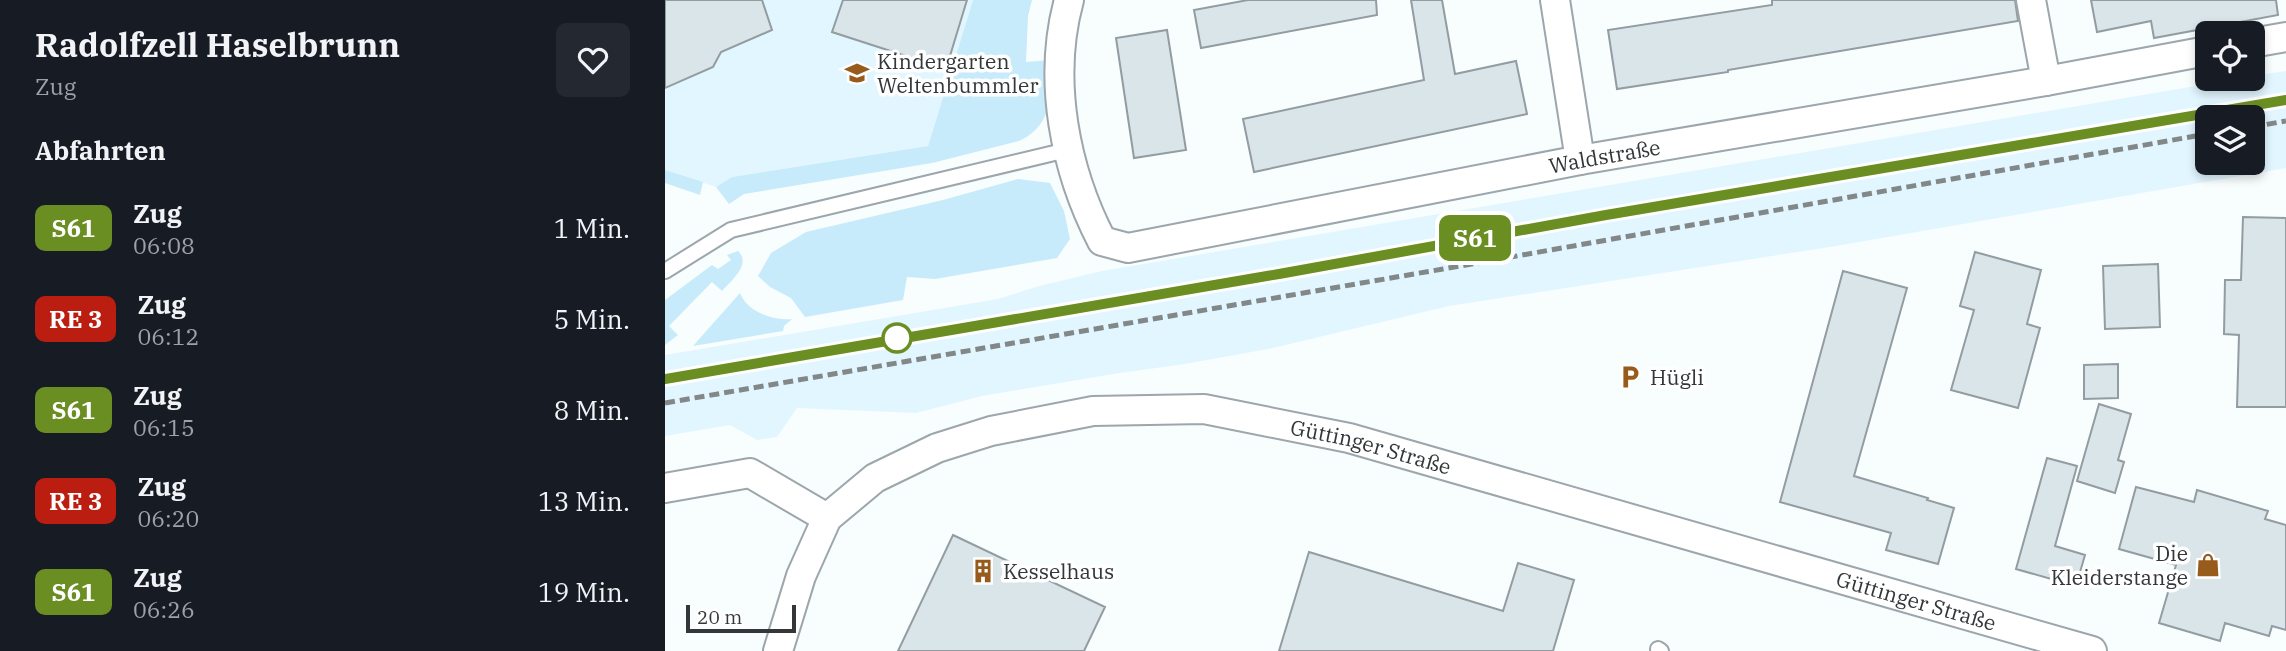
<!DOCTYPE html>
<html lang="de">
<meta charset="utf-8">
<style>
body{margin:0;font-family:"IBM Plex Serif",serif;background:#242831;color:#f1f3f6;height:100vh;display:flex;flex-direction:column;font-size:26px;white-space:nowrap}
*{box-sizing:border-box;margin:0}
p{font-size:23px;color:#9ea1a6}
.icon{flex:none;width:38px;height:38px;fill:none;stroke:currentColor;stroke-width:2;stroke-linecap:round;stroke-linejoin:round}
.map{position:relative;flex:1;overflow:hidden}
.sheet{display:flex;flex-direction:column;background:#171b24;width:665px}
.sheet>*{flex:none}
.badge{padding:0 14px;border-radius:10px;font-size:24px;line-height:46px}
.controls{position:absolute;left:1530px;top:21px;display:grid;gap:14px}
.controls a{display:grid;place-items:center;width:70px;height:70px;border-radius:10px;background:#171b24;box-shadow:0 4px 10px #0003;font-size:35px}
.scale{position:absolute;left:21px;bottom:18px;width:110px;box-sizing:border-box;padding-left:7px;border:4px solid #333739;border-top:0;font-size:19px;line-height:24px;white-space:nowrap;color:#333739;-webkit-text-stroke:5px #fff;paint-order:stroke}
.map>.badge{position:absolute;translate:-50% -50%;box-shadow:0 0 0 4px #fff}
h2{padding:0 35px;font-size:26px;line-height:63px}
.round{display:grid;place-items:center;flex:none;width:74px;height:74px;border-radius:10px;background:#242831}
.head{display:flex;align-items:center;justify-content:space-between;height:119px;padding:0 35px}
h1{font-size:33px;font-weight:700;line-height:52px}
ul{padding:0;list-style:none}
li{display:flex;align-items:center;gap:21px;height:91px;padding:0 35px}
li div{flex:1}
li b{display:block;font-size:26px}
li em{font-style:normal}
li .badge{min-width:77px;font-weight:700;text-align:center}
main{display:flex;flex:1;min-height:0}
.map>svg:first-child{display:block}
</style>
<main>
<section class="sheet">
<div class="head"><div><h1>Radolfzell Haselbrunn</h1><p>Zug</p></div><a class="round"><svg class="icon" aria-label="heart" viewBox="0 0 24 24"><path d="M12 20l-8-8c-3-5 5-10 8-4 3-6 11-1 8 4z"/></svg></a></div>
<h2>Abfahrten</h2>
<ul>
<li><span class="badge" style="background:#6b8e23;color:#fff">S61</span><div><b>Zug</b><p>06:08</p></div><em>1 Min.</em></li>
<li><span class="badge" style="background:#bb1e10;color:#fff">RE 3</span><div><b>Zug</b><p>06:12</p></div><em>5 Min.</em></li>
<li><span class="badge" style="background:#6b8e23;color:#fff">S61</span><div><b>Zug</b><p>06:15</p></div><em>8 Min.</em></li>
<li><span class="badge" style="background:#bb1e10;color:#fff">RE 3</span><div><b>Zug</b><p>06:20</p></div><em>13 Min.</em></li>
<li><span class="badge" style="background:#6b8e23;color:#fff">S61</span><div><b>Zug</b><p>06:26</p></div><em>19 Min.</em></li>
</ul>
</section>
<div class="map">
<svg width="1621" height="651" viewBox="0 0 1621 651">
<rect width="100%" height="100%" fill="#f8fdfe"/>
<!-- built -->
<path fill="#e2f6ff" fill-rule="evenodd" d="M0,0H308L263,146L67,177L51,187L0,170Z
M1621,71V168L1165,247L784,306L608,348L520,364L455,373L317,396L251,413L132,408L112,437L92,440L65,425L0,436V355L333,299L374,286L437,271L1572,79H1587V76ZM1587,117V163H1542V117Z"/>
<!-- green -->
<path fill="#c7ebfa" d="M308,0H367L363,16L361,62L385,60C385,94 390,124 354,141L267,163L79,194L64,204L51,187L67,177L263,146Z
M0,170L38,182L35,195L0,183Z
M353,179L385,183L399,211L405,239L392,258L270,279L242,277L238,300L140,317L126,298L105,287L93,276L106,253L141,232L278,200Z
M73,251C87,264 66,281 57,291L47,282L4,326L13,335L0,345V300L47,265L53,269L66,260L62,255Z
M75,293C82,312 109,321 127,319L119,326L118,331L28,346Z"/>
<!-- building -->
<path fill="#dae5ea" stroke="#929ca1" stroke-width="2" d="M0,0H97L107,30L56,52L48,67L0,88Z
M178,0H302L281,69L167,32Z
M583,0H711L712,15L536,48L529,10Z
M746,0H777L790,74L851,61L862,114L589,172L578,119L759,80Z
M1107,0H1350L1353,21L1063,70V72L952,89L943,30L1107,5Z
M1426,0H1611L1613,15L1489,38L1486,21L1432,32Z
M502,30L521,150L469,158L451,38Z
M1578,217L1621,218V407H1572L1574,335L1559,334L1560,280H1576Z
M1310,252L1376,270L1362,324L1375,328L1353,408L1286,390L1309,310L1295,306Z
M1493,264L1495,327L1440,329L1438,266Z
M1178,271L1242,288L1189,476L1263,498L1262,500L1289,508L1273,564L1221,550L1226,533L1115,502Z
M1453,364V398L1419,399V365Z
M1434,404L1466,414L1453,460L1459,462L1450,493L1412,481Z
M1382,458L1412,466L1390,546L1420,555L1411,586L1351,569Z
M1471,487L1529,502L1532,490L1603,511L1600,519L1621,525V630L1607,626L1604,636L1560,623L1555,641L1494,623L1511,565L1454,549Z
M288,535L440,607L419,651H233Z
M644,552L838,611L853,563L909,580L888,651H614Z"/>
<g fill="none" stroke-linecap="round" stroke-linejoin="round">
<!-- service casing -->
<g stroke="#9ca6ab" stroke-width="18">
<path id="service" d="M0,271L66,230L402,150
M993,649L996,651"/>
</g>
<!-- minor casing -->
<g stroke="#9ca6ab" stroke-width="32">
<g id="minor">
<path id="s1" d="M404,0C382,80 400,170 437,241L463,248L915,160L1381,81L1542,51"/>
<path d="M890,0L915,160"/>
<path d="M1366,0L1381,81"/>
<path d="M1587,43L1621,37"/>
<path d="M0,488L85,473L162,518"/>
<path id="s2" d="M113,651L136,576L162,518L210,478L272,448L326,431L428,411L539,409L684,438L1427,651"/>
</g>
</g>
<!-- service -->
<use href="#service" stroke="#fff" stroke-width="14"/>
<!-- minor -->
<use href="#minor" stroke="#fff" stroke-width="28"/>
<!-- rail -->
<path stroke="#828788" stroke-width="5" stroke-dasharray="10 5" stroke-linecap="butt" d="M1587,127L1621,121
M0,379L614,274L941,215L1621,100
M0,403L778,269L1542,134"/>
</g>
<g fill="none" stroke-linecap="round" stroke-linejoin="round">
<!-- line casing -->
<g stroke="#fff" stroke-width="16">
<path id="line" d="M0,379L614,274L941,215L1621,100"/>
</g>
<!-- line -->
<use href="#line" stroke="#6b8e23" stroke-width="10"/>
</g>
<!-- icons -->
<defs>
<g id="school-bare" transform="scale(1.89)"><path d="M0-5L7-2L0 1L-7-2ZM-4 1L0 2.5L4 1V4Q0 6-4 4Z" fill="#975c1b" stroke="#fff" stroke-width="2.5" paint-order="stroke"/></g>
<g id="parking-bare" transform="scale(1.89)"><path d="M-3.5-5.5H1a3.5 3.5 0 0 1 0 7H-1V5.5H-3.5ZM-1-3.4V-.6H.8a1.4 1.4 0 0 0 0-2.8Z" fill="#975c1b" stroke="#fff" stroke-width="2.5" paint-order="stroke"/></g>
<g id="shop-bare" transform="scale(1.89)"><path d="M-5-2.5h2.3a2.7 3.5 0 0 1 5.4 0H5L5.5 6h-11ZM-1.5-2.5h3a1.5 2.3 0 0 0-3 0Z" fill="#975c1b" stroke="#fff" stroke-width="2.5" paint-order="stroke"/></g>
<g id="building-bare" transform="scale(1.89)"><path d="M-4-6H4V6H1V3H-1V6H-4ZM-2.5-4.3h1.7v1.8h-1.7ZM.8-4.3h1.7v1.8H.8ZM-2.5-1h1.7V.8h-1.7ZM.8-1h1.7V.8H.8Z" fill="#975c1b" stroke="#fff" stroke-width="2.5" paint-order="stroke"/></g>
</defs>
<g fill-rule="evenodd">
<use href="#school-bare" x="192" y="73"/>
<use href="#parking-bare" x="965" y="377"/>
<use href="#shop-bare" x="1543" y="565"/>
<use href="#building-bare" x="318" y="571"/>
</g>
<!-- markers -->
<circle fill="#fff" stroke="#6b8e23" stroke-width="3.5" cx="232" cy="338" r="14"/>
<g text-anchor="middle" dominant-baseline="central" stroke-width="7" stroke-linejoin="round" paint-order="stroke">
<!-- poi labels -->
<g font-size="21" fill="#333739" stroke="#fff" text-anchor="start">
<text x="212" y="61">Kindergarten<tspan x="212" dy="24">Weltenbummler</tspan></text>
<text x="985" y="377">Hügli</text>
<text x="1523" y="553" text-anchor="end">Die<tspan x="1523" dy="24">Kleiderstange</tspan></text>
<text x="338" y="571">Kesselhaus</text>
</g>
<!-- street labels -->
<g font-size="21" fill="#333739" stroke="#fff">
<text stroke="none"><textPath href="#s1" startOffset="761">Waldstraße</textPath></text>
<text stroke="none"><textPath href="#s2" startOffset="716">Güttinger Straße</textPath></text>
<text stroke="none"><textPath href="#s2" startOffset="1283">Güttinger Straße</textPath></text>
</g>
</g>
</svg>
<div class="controls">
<a><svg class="icon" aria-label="locate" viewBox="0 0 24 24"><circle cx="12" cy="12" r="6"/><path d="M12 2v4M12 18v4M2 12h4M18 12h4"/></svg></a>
<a><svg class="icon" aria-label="layers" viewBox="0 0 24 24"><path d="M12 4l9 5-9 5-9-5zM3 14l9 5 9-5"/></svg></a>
</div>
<div class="scale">20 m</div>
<b class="badge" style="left:810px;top:238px;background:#6b8e23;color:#fff">S61</b>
</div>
</main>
